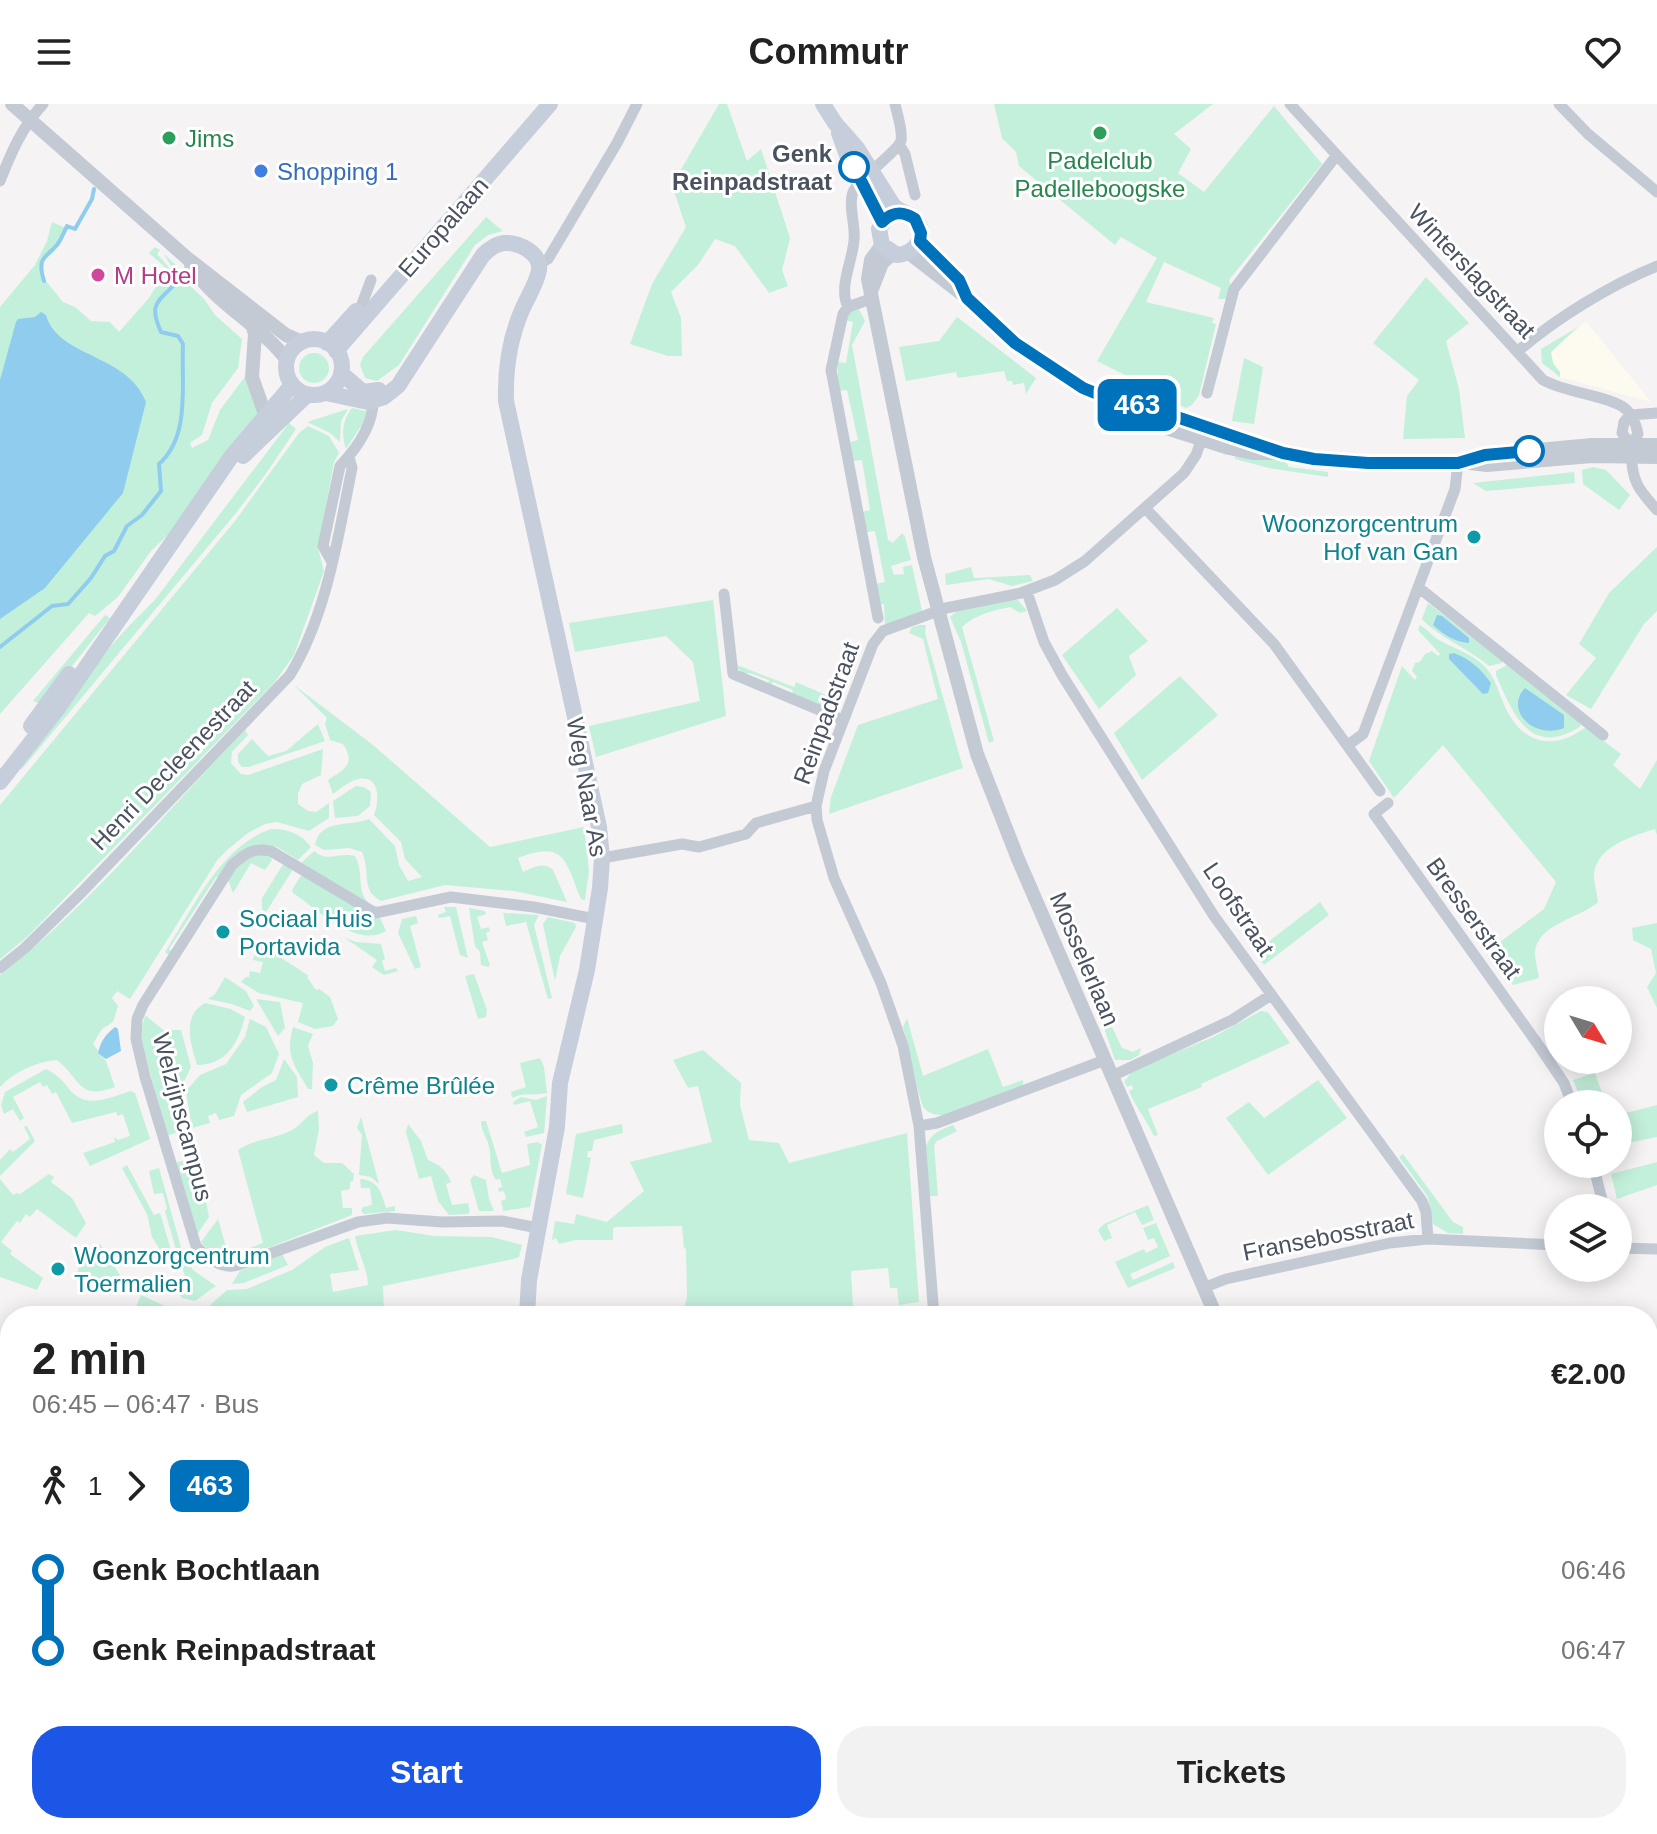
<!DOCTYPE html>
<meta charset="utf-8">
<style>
body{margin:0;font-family:Arial,sans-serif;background:#f2f2f2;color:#222;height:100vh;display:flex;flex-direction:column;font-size:30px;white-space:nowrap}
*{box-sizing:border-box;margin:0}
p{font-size:26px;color:#767676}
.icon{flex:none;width:44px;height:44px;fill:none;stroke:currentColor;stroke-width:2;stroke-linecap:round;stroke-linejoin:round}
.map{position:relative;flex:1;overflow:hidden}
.drawer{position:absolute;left:0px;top:1202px;width:1658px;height:528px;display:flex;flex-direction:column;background:#fff;border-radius:32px 32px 0 0;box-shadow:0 4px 20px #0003}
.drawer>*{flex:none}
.badge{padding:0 16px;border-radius:12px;font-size:28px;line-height:52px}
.needle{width:52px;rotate:128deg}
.tools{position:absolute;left:1544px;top:882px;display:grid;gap:16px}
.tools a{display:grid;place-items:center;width:88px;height:88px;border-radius:50%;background:#fff;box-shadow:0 4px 20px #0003;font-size:40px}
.map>.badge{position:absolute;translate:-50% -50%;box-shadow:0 0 0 4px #fff}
.legs{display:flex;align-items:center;gap:12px;height:88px;padding:0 32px;font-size:26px}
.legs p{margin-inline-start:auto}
.headline{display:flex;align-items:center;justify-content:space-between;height:136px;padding:0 32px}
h1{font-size:44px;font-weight:700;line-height:60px}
.cta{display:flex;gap:16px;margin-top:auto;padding:16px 32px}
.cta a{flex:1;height:92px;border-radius:32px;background:#1c56e6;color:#fff;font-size:32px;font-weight:700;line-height:92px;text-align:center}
.cta a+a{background:#f2f2f2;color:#222}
ul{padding:0 32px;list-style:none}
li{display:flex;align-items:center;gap:28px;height:80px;font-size:30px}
li i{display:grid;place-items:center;width:12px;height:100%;margin:0 10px;background:currentColor}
li i::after{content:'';width:20px;height:20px;margin:-10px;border:6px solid;border-radius:50%;background:#fff}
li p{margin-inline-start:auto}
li:first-child i{background:linear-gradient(#0000 50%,currentColor 0)}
li:last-child i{background:linear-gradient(currentColor 50%,#0000 0)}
header{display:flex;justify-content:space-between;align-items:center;height:104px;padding:0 32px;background:#fff;font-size:36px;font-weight:700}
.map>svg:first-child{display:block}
</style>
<header><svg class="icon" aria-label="menu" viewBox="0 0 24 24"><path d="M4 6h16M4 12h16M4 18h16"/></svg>Commutr<svg class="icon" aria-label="heart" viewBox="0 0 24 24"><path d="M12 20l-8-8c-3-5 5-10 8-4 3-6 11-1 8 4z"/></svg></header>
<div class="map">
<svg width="1657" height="1730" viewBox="0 0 1657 1730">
<rect width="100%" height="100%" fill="#f5f3f3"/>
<!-- commercial -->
<path fill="#fdfbef" d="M1586,217L1651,298L1560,273V268L1553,259L1551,248Z"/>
<!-- education -->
<path fill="#e6e4e5" d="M1161,1720H1386L1377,1724L1379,1730H1162Z"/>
<!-- green -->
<path fill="#c3f0db" d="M719,0H727L747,57L761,45L790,134L782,166L788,182L769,189L735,142L715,135L698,161L671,188L681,214L682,252H668L630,240L652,180L686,123L672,81Z
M994,0H1213L1174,30L1191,45L1178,69L1204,88L1274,2L1322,60L1229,176L1231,183L1227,195H1218L1221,184L1164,158L1146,198L1214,214L1212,219L1216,220L1199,291L1192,301L1186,304L1167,296L1163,290L1097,257L1157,154L1121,133L1115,141L1019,62L1016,48L1002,34Z
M486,113L503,127L488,131L475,141L399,261L377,277L365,274L360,261L363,253Z
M52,118L68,125L55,147L44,156L43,169L46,177L63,198L75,203L91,217L110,218L119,228L149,194L167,165L149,149L155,143L160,146L157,150L173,168V165L163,149L180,165L186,178L204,195L215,211L242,235L238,264L212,299L202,331L190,339L192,344L208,336L220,306L247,270L259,311L175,424L151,447L118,493L95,512L89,509L0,610V203L35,161L47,137Z
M1426,173L1469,219L1446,237L1459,285L1465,334L1403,335L1407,292L1419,276L1373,239Z
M859,205L865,217L852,241L888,436L893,439L902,429L905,433L911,456L891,462L894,471L904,470L903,463L912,461L922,507L885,522L884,500H880L876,480L885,478L875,427L867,428L862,408L870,406L862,356L853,357L848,339L858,336L847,286L839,287L837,258L846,259L853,218L845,216L851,206Z
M957,213L1036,274L1026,290L1024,279L1013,281L1012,277H1007L1004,267L958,274L956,268L906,277L899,243L939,237Z
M1578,223L1551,248L1553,259L1560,268V273L1542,259L1541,245Z
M299 264a15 15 0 1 1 30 0a15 15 0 1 1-30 0Z
M1244,254L1263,263L1254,320L1232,317Z
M352,304L366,307L367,313L346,345C341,330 342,317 352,304Z
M348,305L341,317L340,338L330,329L307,318Z
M289,319L296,325L265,371L236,409L22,665L18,663C60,605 102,546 154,497Z
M308,322L329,332L339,349L334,358L318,444L324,467L294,551L274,579L27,833L0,855V701L235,417L299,329Z
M1236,349L1285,357L1289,363L1328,368V373L1269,364L1235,355Z
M1593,363L1606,366L1630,391L1619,406L1583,380L1582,366Z
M1574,368L1575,379L1486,387L1473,379Z
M1657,443V507L1644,520L1591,605L1566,591L1596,554L1579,540L1609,489Z
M971,463L974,474L1030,471L1033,477L1012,482L989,475L946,481L945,470Z
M1011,494L1018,496L1027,507L1020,509L1010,503C991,507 977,510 962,523L994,637L989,639L961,538L950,513L960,505Z
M713,496L726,612L596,653L589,622L700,597L693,558L666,532L575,548L569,519Z
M1428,499L1502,556V559L1489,562C1468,544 1441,535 1422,515Z
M1117,504L1148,537L1129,552L1136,571L1099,605L1062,551Z
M105,511L110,514L42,600L33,597Z
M920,521H926L925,529L963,664L829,710L831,693L858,621L938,595L923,535L909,529L912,523Z
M1420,521C1427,525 1432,532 1439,536C1456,546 1478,551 1490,569C1498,581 1501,596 1508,609C1527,642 1555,645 1585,624L1588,625L1621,650L1613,661L1640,685L1657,656V731L1655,725C1633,732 1596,742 1594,771C1594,779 1597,789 1598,798C1581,814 1536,820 1535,849C1535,857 1538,866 1539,874L1513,881L1488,847L1544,805L1556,778L1443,641L1394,694L1369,657L1402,562L1415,576L1417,573L1412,567L1415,559L1420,558L1425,550L1432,547L1438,552L1440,550L1418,526Z
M737,561L794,583L796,578L842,598L840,603L833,607L792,590L793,586L773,578L771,581L768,580L769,576L749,569L744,571L738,565Z
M1507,561L1580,619L1581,622C1530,655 1513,610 1496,571V567Z
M1180,572L1218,611L1142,676L1114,629Z
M294,581L373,641L490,743L584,723L589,767L585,796L581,795C565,756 565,736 518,754L523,768C534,764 542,757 553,766L567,798L514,787L445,781L381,797C360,786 371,768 362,748L349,744L324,746L315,741C320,714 350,723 369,715L395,742L399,761L408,777L422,773L405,755L401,738L374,711C380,695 380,668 355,676C348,678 339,686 333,690L328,676C345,665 356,660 343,640L330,636L325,620L327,614Z
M318,620L325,637L249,663H242L238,658V650L252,635L268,652L286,647Z
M245,626L248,631L232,648L231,659L241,670L248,671L323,645L321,671L302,680L298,690V700L308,707L316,708L329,699V714L309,727L277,718L265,720L248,729L227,746L218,755L130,895L117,887L112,894L118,902L113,918L102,925L93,940L106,957L115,983C78,997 81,975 57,956C36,958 15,967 0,983V871C91,801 165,708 245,626Z
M356,682L364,683L371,688L370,702L358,712L335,714L333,697Z
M271,725C287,725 301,729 311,743L298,756L277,743L269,741L220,775L216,773L169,845L173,848L170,852L165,848C193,805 219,743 271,725Z
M314,747C328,759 339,748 355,752C366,770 352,799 380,803L379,806L370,802L301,759Z
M270,750L272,756L265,766L251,759L233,789L228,776C239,757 249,751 270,750Z
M286,759L291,763L292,767L266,808L262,805V794L282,762Z
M304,771L371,812L380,814L386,827C356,845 317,805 293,789L292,786L300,773Z
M1320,798L1329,811L1264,861L1255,848Z
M444,803H456L468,854L460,851L450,812L439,814L438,811L446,808Z
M469,804L485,807L486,810L477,813L481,825L489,823L490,827L486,829L488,836L482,838L490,861L488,863L481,861L480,848L475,842Z
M503,809L539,811L534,821L552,894L548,895L526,818L506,822Z
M416,812L418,819L410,822L421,863L415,865L398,829L402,815Z
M548,813L575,819L576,823L560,852L555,877L543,820Z
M1657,819V904L1647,883L1656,869L1651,845L1633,836L1632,824Z
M345,834L356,838L381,840L385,855L382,857L385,867L396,864L398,867L384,871L372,863L377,856Z
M258,839L309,872L307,873L316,886L319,885L330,893L338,915L333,922L315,925L298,918L303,899L259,889L241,878L246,873H249L250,867L260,869L263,858L253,856Z
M474,870L487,906L486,913L478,915L465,872Z
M225,873L246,887L254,902L250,907L232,900L208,895L215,890Z
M256,895L280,898L285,924L278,932Z
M205,899L231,905L245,913C238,940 226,961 197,961C191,940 181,912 205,899Z
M1103,904L1122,944L1133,948L1141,944L1139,951L1130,956H1115L1098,906Z
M1261,907L1268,908L1290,939L1201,980L1202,983L1148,1005L1158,1031L1154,1032C1147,1016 1135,1003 1129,987L1133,985L1132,981L1127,983L1124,978L1131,969L1139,964L1213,933Z
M145,911L167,929L169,926H181L191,963L179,988L184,1005L181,1015V1027L167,1032L140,932Z
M907,914L923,972L988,945L1003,983L1023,976V981L943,1011C936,1011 930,1010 925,1005C919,999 907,936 903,923Z
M250,915L266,923L279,950L272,969L241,991L234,1012L219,1016L216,1009L208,1012L210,1019L192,1024L186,987L200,971L226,960L245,933Z
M293,923L313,930L308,942L313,959L312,985H308C294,961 285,952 293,923Z
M703,946L741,979L740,1001L749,1036L779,1039L789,1059L907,1029L919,1198L899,1201L897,1184H890L888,1164L851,1167L853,1202L825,1204V1212H683L687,1192L686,1145L684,1144L682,1122L616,1123L613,1124V1136H576L559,1140L556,1134L552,1136L555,1117L574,1120L576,1110L607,1118L644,1087L630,1058L712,1038L698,982L688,984L673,956Z
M540,954L544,963L547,989C534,992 524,988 512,994L511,988L526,983L520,959Z
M284,955L297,973L298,993L247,1008L243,998L262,983L276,976Z
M46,965C58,971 62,976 70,986C87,1006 110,993 131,987L135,989L150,1035L90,1062L83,1049L115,1038L114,1033L118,1036L130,1032L123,1010L118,1012L116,1008L72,1019L56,988L52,990L47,981L43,983L40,978L13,993L24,1014L20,1017L13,1005L4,1010L1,1001L5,988Z
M1595,969L1606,1000H1583L1573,976Z
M1318,976L1347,1014L1268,1071L1226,1014L1249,998L1264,1014Z
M547,992L544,1029L526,1033L524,1028L538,1023L530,997L514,1001L513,998L521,993L536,996Z
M1657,1001V1033L1618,1041V1011Z
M318,1007L319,1025L314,1051L324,1059H342L354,1070L353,1077L350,1078V1085L341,1087L343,1104H352V1111L252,1150L250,1144L263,1139L238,1046C254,1035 275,1035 292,1026C303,1020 306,1010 318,1007Z
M361,1013L379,1080L371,1073L359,1071L362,1031L357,1024Z
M481,1017H486L502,1069L530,1061L527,1040L538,1038L542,1041L530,1103L503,1107L501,1097L506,1095L504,1087L499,1088L498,1084L502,1083L500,1075L496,1076C490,1067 491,1060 490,1049C490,1037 481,1029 481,1017Z
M408,1020L421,1037L428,1056C439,1060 447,1067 451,1078L446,1080L452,1101L468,1099L470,1108L467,1110L449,1111L438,1097L431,1072L419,1075L406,1028Z
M622,1020L623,1029L594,1036L592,1047H588L587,1053L591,1054L583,1094L566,1090L576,1030Z
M953,1021L957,1027L937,1037L934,1041L938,1092H930C926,1056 913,1034 953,1021Z
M27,1022L35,1037L0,1072V1056L10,1045L13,1048L30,1035L24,1023Z
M1403,1050L1453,1118L1463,1123V1130L1448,1129L1433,1120L1428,1093L1399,1053Z
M199,1052L204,1068L201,1070L209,1113L196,1132L175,1059Z
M1657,1058V1081L1617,1095L1611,1070Z
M127,1061L154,1111L160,1109L171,1146L162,1149L152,1133L147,1110L122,1064Z
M159,1064L182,1147L177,1149L165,1107L167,1105L163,1089L154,1090L149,1067Z
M49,1070L54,1073L51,1078L72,1094L86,1119L76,1134L37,1105L30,1113L26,1110L20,1119L17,1117L1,1138L12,1147L10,1150L43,1174L37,1186L0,1173V1075L13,1091L17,1089L20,1090Z
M474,1071L486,1076L489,1095L494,1107H479L470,1076Z
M360,1075C379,1076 381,1089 386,1104L395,1102V1107L364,1110L361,1107L363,1103L372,1101L370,1084H361Z
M1148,1101L1154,1116L1142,1121L1135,1108L1107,1121L1112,1134L1104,1137L1098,1126L1104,1120Z
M218,1115L228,1150L240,1147L242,1154C225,1158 212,1152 201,1138Z
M1156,1119L1170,1152L1130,1170L1133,1176L1173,1158L1175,1164L1128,1184L1115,1158L1144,1145L1146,1149L1158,1143L1154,1134L1148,1136L1143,1124Z
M396,1126L434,1132L492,1133L522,1141L519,1153L514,1155L383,1182L384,1212H198L227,1186L247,1185L292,1166L325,1143L349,1134L359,1166L330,1170L333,1188L368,1181C367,1163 358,1149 355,1132Z
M100,1140L123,1176L117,1188L77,1169L80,1160Z
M282,1150L288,1161L244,1179L232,1180L240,1167Z
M184,1152L193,1166L216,1182L195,1197L182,1194L174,1182L186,1175L179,1154Z
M141,1191L178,1208L179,1212H132Z
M1648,1540H1657V1582L1648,1592Z
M1077,1720H1167V1730H1077Z
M1316,1720H1364L1368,1730H1316Z"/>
<!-- water -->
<path fill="#90cced" d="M41,208L46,211C58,254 127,249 146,298L123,389L45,484L0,515V276L16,218L18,215L35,213Z
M1437,511L1442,512L1469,534V539C1455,538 1444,531 1433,521Z
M1454,549C1470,555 1480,564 1491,579L1488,589L1483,590L1449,555V550Z
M1525,584L1564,611V624C1534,636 1504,606 1525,584Z
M115,923L118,925L121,947L106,955L98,949C101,937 105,931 115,923Z"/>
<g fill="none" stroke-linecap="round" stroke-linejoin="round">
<!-- stream -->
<path stroke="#90cced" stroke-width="4" d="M44,177C37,154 44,155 57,141C61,136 64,128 67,122L75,125L92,95L94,85
M0,543L52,502L68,500L91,474L105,452L114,447L127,422L142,411L161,387L159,360C191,332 181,279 183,240L178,232L161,228C148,199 158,198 177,178"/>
<!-- minor -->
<path stroke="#c4cad4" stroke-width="11" d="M1290,0L1543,276C1567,289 1604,291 1623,303C1632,309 1636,320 1638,330L1631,341
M1559,0L1588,30L1657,88
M899,40L905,50L915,91
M0,77C11,49 22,23 43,0
M539,160L548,155L617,39L637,0
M873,194L848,203L843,210L831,266L878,514
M362,200L371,176
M848,203C838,183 853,156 854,136C856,122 847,99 854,86C861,74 899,45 901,37C903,26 897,10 895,0
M1517,248C1555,215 1610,181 1657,162
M1207,289L1234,185L1336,52
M1631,341L1622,329L1624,318L1630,311L1657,309
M1631,347C1632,377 1637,384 1657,406
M1146,405L1274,540L1380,687
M332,458L323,442L340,362C358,343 375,319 373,292
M1418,483L1603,631
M1027,488L1044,538L1062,571L1214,812L1422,1097L1426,1108L1428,1135
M724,490L733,570L843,616
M1348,641L1363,630L1455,385L1458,359
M1388,699L1374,710L1537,939L1564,979L1572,1000
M602,754L682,740L699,743L746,730L756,719L816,702
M0,864L25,844L82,788L290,571C327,510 338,433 352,364L349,353
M1112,972L1232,916L1271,891
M919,1022L937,1019L1105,956
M1593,1060L1604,1104
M538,1124L502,1117L442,1118L387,1114L358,1118L238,1161C222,1166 207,1154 196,1142L145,973L136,935L137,915L143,901L232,761C245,750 253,743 271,747L375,809L451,793L534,803L595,815
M1618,1144L1657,1145
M1203,1184L1226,1175L1390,1139L1428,1135L1558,1141
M934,1212L919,1022L903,942L881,879L834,774L817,716L816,702L824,667L873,540L883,527L946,504L1021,489L1055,476L1085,457L1184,369L1196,351L1204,328
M0,1276L10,1285
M1651,1321H1657
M1648,1533H1657
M0,1620H10
M309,1720V1730
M939,1730V1720"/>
<!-- tertiary -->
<path stroke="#c4cad4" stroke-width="14" d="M12,0L187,154L286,231L302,238
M920,137L959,176L967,194
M882,141L871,156L868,175L924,453L977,650L1018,755L1216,1212
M909,149L967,194L1015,239L1083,284L1276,346
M191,161C215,200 259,219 287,256
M872,185L882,159L892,150
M252,220L255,230L252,273L266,313
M1105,293L1157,321L1229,344L1253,349H1283L1350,358L1458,359L1485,351L1592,341H1657
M1470,359L1487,361L1592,352L1657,353
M1437,1720L1442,1730"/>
<!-- secondary -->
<path stroke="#c6cddb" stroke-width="16" d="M823,0L835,19L857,44L893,101C900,109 908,108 915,115C930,131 914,150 897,151L882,141L879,125L887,113L900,109
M839,29L847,51L882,118
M286 263a28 28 0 1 1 56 0a28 28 0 1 1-56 0Z
M327,239L356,207
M336,247L550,0
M341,269L363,288L379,286
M326,289L368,298L384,293L398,282L483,151C489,145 496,140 504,139C519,138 541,149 539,166C537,179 527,194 522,206C509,236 505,264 506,297L599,723L602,754L600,784L587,866L560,979L557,1023L529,1176L527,1212
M243,352L307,291
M31,622L69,570
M0,678L58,604L231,353L292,281
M548,1720V1730"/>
</g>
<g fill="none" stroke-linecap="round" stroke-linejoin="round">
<!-- line-1 casing -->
<g stroke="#fff" stroke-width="18">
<path id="line-1" d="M854,63L882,118C893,107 903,107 915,115L921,129L920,137L959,176L967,194L1015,239L1083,284L1105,293L1162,308L1283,349L1314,355L1368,359H1458L1485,351L1529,347"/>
</g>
<!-- line-1 -->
<use href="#line-1" stroke="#0072bc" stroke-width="12"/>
</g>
<!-- markers -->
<g fill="#2e9e5b" stroke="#fff" stroke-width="3">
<circle cx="1100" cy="29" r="8"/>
<circle cx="169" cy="34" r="8"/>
</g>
<g fill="#fff" stroke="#0072bc" stroke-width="4">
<circle cx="854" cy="63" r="14"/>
<circle cx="1529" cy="347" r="14"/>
</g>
<circle fill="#3f7fe0" stroke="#fff" stroke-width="3" cx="261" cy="67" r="8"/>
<circle fill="#d1479c" stroke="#fff" stroke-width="3" cx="98" cy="171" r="8"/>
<g fill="#0f9aa8" stroke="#fff" stroke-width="3">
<circle cx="1474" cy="433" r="8"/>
<circle cx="223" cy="828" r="8"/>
<circle cx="331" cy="981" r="8"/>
<circle cx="58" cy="1165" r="8"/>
</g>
<g text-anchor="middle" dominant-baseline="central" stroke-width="6" stroke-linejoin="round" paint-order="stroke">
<!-- leisure labels -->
<g font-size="24" fill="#27864d" stroke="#fff" text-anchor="start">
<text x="185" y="34">Jims</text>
<text x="1100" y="56" text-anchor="middle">Padelclub<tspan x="1100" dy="28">Padelleboogske</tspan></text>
</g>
<!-- stop labels -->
<g font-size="24" font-weight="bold" fill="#4a5260" stroke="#fff" text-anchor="end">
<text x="832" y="49">Genk<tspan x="832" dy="28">Reinpadstraat</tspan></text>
</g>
<!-- shop labels -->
<g font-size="24" fill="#366cbe" stroke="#fff" text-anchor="start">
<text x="277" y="67">Shopping 1</text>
</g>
<!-- street labels -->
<g font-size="24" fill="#4a5260" stroke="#fff">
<text transform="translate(443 123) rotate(-49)">Europalaan</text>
<text transform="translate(1472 167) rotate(47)">Winterslagstraat</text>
<text transform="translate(826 609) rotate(-70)">Reinpadstraat</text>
<text transform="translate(173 661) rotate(-46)">Henri Decleenestraat</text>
<text transform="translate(587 683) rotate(80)">Weg Naar As</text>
<text transform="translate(1239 805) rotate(56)">Loofstraat</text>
<text transform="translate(1474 814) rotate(54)">Bresserstraat</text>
<text transform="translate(1085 855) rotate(67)">Mosselerlaan</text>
<text transform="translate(183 1013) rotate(75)">Welzijnscampus</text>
<text transform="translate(1328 1132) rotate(-11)">Fransebosstraat</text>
</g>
<!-- hotel labels -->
<g font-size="24" fill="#b23c85" stroke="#fff" text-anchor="start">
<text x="114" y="171">M Hotel</text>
</g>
<!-- culture labels -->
<g font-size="24" fill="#0d838f" stroke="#fff" text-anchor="start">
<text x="1458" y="419" text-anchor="end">Woonzorgcentrum<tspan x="1458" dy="28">Hof van Gan</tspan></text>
<text x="239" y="814">Sociaal Huis<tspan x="239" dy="28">Portavida</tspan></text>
<text x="347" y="981">Crême Brûlée</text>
<text x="74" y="1151">Woonzorgcentrum<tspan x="74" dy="28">Toermalien</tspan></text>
</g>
</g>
</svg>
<div class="tools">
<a><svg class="needle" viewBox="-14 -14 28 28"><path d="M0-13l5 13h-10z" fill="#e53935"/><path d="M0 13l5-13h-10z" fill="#767676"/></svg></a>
<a><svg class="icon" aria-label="locate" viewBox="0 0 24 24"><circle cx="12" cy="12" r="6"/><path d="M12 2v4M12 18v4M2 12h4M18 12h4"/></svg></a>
<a><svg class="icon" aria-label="layers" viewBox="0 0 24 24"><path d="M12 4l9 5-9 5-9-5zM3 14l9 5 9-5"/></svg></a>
</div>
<b class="badge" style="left:1137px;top:301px;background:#0072bc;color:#fff">463</b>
<section class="drawer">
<div class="headline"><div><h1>2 min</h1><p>06:45 – 06:47 · Bus</p></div><b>€2.00</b></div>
<div class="legs"><svg class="icon" aria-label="walk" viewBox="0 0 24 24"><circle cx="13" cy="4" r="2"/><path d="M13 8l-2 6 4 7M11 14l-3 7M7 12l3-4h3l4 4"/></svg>1<svg class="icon" aria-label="forward" viewBox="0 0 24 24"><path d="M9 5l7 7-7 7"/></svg><b class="badge" style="background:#0072bc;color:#fff">463</b></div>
<ul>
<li><i style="color:#0072bc"></i><b>Genk Bochtlaan</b><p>06:46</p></li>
<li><i style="color:#0072bc"></i><b>Genk Reinpadstraat</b><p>06:47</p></li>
</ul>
<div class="cta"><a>Start</a><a>Tickets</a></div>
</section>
</div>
